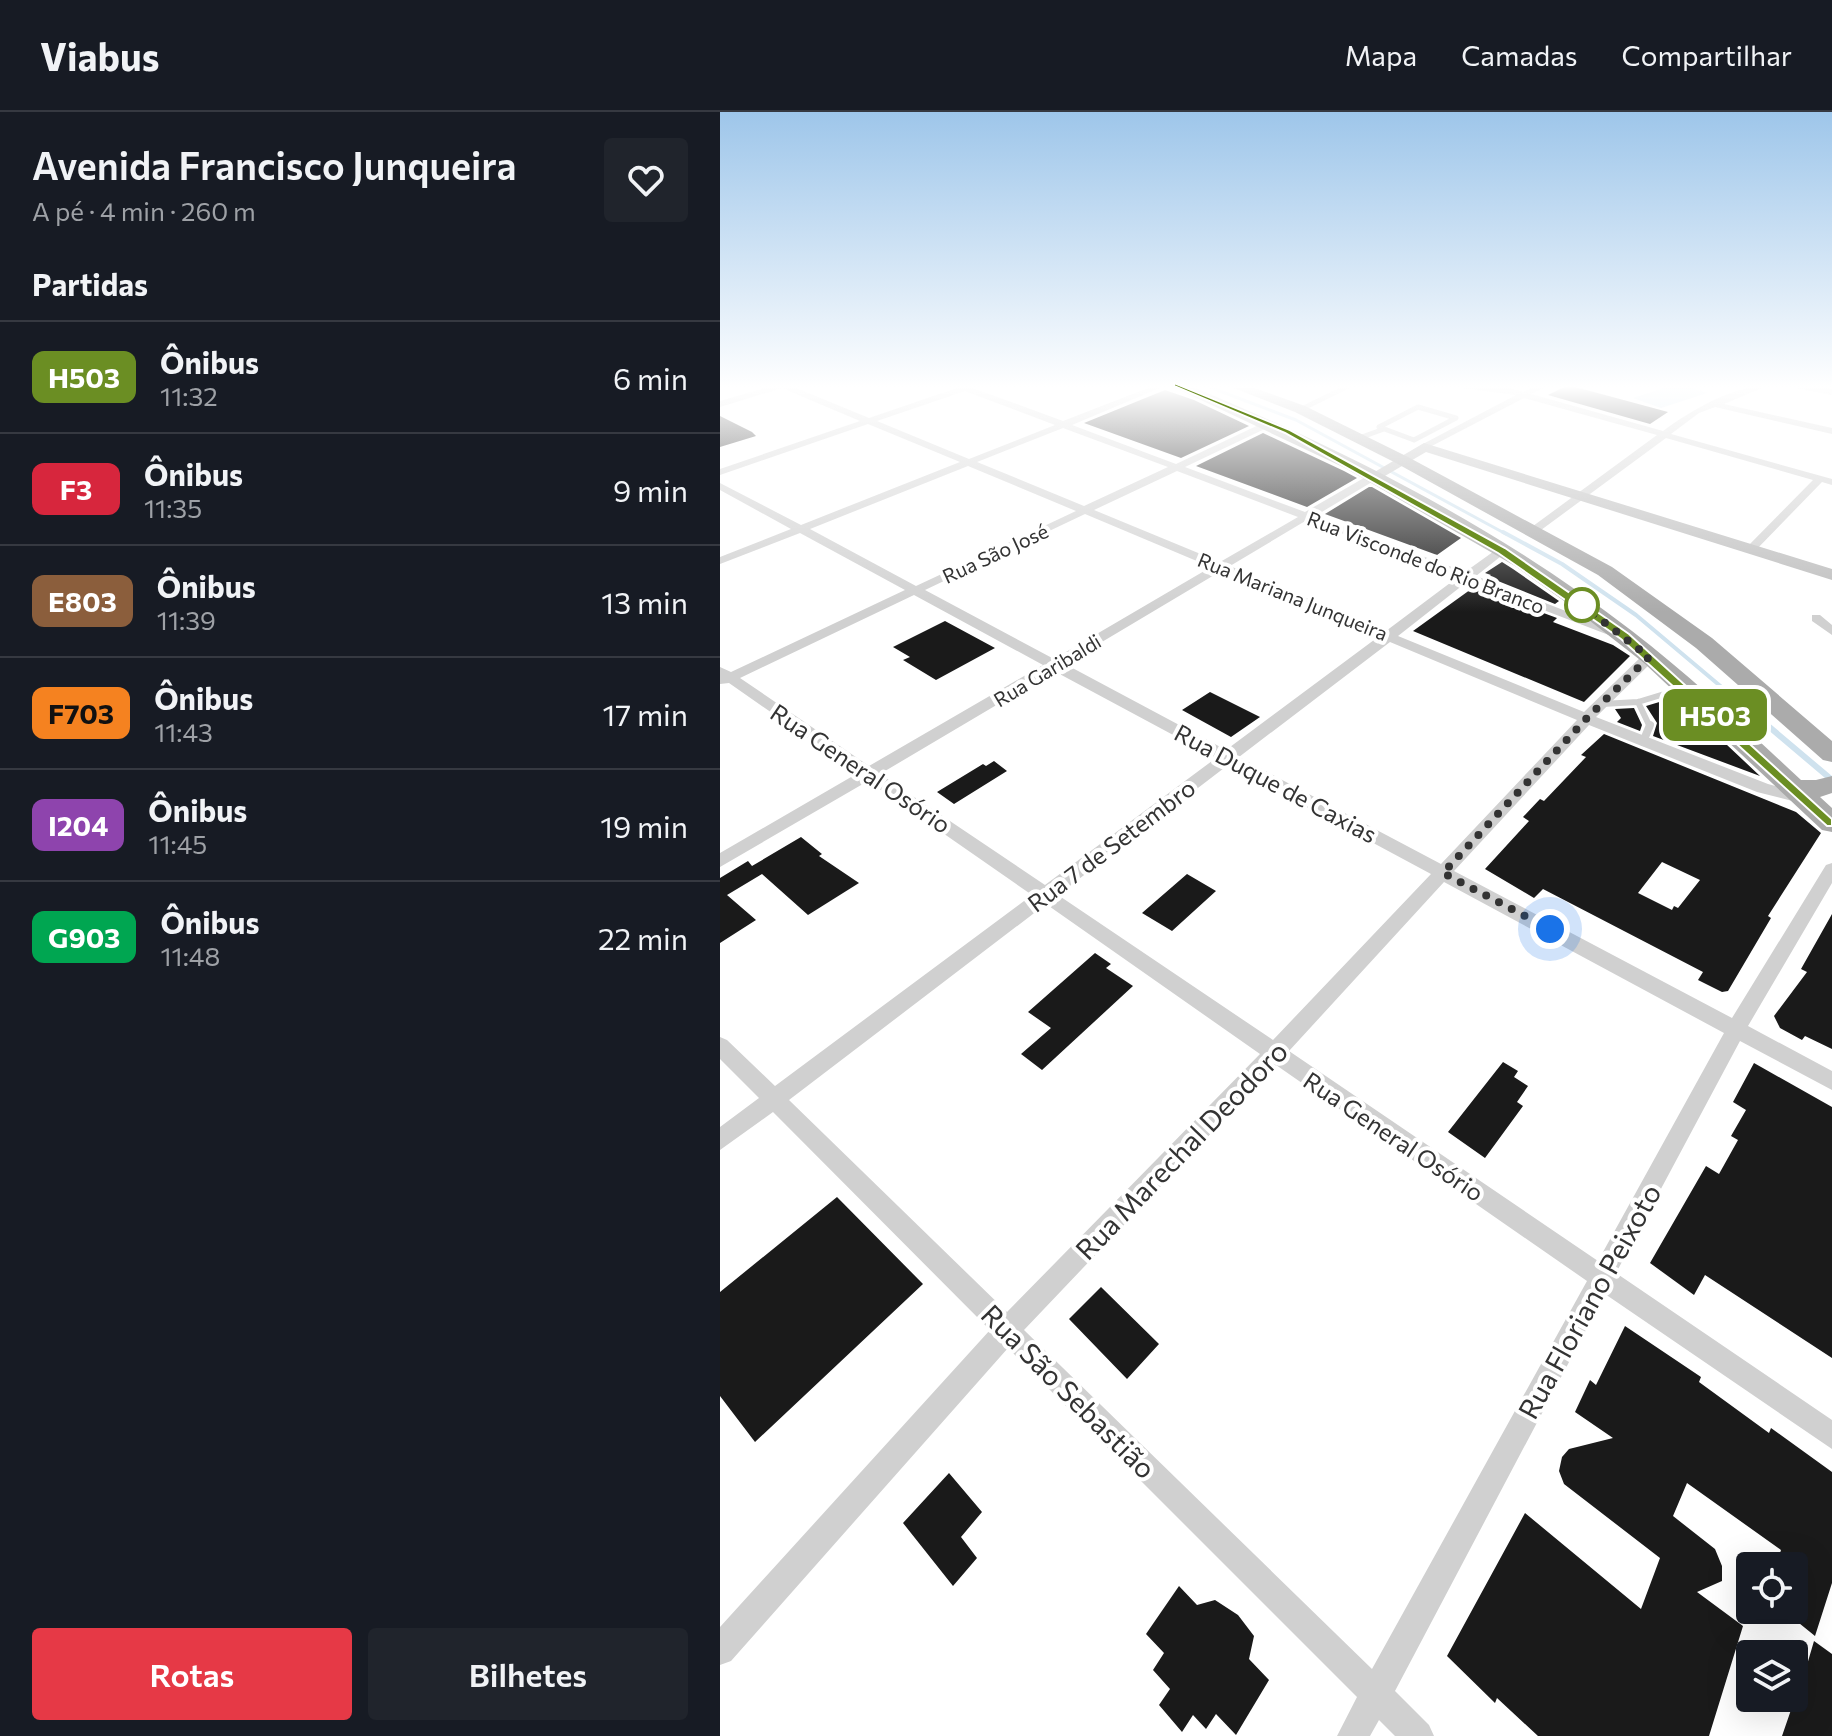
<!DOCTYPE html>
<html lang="pt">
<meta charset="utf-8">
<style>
body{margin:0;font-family:Commissioner,sans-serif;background:#20242c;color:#f1f3f6;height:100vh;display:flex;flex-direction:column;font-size:30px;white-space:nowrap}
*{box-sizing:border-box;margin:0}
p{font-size:26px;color:#9ea1a6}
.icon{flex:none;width:44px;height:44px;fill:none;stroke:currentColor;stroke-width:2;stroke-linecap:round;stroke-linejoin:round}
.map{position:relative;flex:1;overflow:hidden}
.panel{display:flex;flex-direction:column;background:#171b24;width:720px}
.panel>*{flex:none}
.badge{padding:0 16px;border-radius:12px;font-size:28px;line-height:52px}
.controls{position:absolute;left:1016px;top:1440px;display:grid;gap:16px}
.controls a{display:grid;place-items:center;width:72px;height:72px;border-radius:8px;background:#171b24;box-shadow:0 8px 32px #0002;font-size:40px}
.you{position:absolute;width:40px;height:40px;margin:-20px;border:6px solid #fff;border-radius:50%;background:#1a73e8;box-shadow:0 0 0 12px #1a73e833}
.map>.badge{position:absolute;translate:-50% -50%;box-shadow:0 0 0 4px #fff}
h2{padding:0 32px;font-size:30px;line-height:72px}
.round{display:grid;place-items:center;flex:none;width:84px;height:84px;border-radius:8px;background:#20242c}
.summary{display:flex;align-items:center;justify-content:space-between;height:136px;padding:0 32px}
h1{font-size:38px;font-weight:600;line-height:60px}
.action{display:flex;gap:16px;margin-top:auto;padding:16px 32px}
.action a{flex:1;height:92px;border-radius:8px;background:#e63946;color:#fff;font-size:32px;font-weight:600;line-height:92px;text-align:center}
.action a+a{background:#20242c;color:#f1f3f6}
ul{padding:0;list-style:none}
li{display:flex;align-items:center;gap:24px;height:112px;padding:0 32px;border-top:2px solid #363941}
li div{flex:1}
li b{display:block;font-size:30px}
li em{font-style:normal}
li .badge{min-width:88px;font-weight:700;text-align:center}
header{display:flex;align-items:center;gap:48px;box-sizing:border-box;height:112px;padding:0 40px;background:#171b24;border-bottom:2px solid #363941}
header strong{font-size:38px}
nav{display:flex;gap:44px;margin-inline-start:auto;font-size:28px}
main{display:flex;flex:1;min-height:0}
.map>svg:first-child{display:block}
</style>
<header>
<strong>Viabus</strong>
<nav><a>Mapa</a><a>Camadas</a><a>Compartilhar</a></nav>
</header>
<main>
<section class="panel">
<div class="summary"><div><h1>Avenida Francisco Junqueira</h1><p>A pé · 4 min · 260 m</p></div><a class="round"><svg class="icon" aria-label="heart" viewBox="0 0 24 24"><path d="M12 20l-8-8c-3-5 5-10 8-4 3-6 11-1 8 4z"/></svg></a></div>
<h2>Partidas</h2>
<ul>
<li><span class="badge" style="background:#6b8e23;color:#fff">H503</span><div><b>Ônibus</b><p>11:32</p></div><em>6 min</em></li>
<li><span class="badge" style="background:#d7263d;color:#fff">F3</span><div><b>Ônibus</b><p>11:35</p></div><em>9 min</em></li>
<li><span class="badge" style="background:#8b5e3c;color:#fff">E803</span><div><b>Ônibus</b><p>11:39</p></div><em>13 min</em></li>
<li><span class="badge" style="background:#f58220;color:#111">F703</span><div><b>Ônibus</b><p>11:43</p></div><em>17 min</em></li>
<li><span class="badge" style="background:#8e44ad;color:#fff">I204</span><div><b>Ônibus</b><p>11:45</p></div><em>19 min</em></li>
<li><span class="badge" style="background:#00a651;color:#fff">G903</span><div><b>Ônibus</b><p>11:48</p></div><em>22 min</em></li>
</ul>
<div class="action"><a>Rotas</a><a>Bilhetes</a></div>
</section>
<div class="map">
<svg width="1112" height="1624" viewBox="0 0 1112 1624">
<rect width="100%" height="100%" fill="#fff"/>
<!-- water -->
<path fill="#cfe2ee" d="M953,273H964L987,281L941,296L913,286Z"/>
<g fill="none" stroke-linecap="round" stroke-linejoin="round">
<!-- stream-far2 -->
<path stroke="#cfe2ee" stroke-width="3" d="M484,273L576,308L786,422"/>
<!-- stream-far1 -->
<path stroke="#cfe2ee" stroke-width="4" d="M783,420L842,452L916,503L1049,615"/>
<!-- stream -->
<path stroke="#cfe2ee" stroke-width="6" d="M1047,613L1112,668"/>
</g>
<!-- building -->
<path fill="#1a1a1a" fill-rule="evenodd" d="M848,273L948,300L930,312L828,283Z
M445,278L474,288L529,314L461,346L364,311Z
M0,304L32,320L36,324L0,335Z
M543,321L624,359L637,366L587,395L476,354Z
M649,375H652L741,426L717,443L605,402Z
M782,450L793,457L839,489L835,492L768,465L771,463L765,461Z
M754,475L837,506L833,510L893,533L910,544L864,590L693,519Z
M225,509L275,536L216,568L183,548L190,545L173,535Z
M490,580L540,605L511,625L462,598Z
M956,585L1040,664L933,624L937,611L926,594Z
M914,596L922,613L920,619L897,610L901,606L895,597Z
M884,622L1076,700L1101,721L1048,804L1051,806L1008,879L1002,880L978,868L983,860L823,777L814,786L765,757L809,709L803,705L820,687L824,689L866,645L861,643ZM942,750L980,768L958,796L954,794L952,798L918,781Z
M274,649L287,659L234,692L217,680L263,652L266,654Z
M81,725L102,742L99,744L139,771L88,803L42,762L7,783L36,808L0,831V766L28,749L32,754Z
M467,762L496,779L452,819L422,801Z
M1112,802V937L1085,924L1082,928L1060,916L1054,904L1087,860L1081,857Z
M375,841L391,852L386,856L413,874L322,958L301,942L331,916L308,900Z
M783,950L798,959L794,965L808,974L797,990L803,994L765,1046L728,1020Z
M1034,951L1112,995V1246L985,1163L974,1183L930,1151L986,1054L999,1062L1018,1028L1011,1024L1026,998L1013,990Z
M117,1085L203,1172L35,1330L0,1284V1180Z
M381,1175L439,1232L407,1267L349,1207Z
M905,1214L981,1265L979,1270L1049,1321L1051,1316L1112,1360V1471L1095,1524L1074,1507V1454H1056L1061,1438L967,1371L953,1404L995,1437L1002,1454V1469L977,1480L1023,1514L989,1624H818L777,1586L775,1591L727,1544L805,1401L921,1497L940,1446L844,1372L839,1359L842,1345L849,1337L893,1326L855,1300L870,1268L876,1273Z
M229,1361L262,1400L241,1425L257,1446L233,1474L183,1411Z
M459,1474L477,1493L495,1488L518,1503L534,1524L529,1547L549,1568L516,1623L496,1602L486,1617L473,1603L462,1620L439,1593L450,1577L433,1558L444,1541L426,1522Z
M1094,1529L1112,1542V1624H1062L1072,1595L1074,1597Z"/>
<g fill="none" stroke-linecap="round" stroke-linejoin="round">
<!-- lane-far2 -->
<path stroke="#d0d0d0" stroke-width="5" d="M805,282L824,273
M698,295L736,306L694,328L659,315Z
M639,326L664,317"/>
<!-- lane-far1 -->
<path stroke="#d0d0d0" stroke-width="6" d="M918,590L930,615
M882,592L918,590L964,576"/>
<!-- lane -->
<path stroke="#d0d0d0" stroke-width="8" d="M923,630L930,613"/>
<!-- street -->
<path fill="#d0d0d0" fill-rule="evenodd" d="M55,273H69L149,306L237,276L234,273H253V276L343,309L436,273H447L352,313L456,352L547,309H553V313L465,355L585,400L649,363H657V367L595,404L745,460L777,437H785V441L756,464L905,522L894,525L748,469L678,524L864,600L924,542H934V548L876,605L1048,672L1090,683L1092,687L1084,692L1037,680L869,613L734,759L1012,906L1106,753L1112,751V771L1028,914L1112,959V978L1020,929L896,1161L1112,1308V1337L885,1182L675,1579L709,1613L714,1624H675L659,1608L650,1624H617L637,1585L288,1236L11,1549L0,1553V1515L270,1218L53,1000L0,1038V1015L39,986L0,947V925L7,928L55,974L312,783L148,669L0,755V741L138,661L9,571L0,572V555L11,560L185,478L80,421L0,452V445L71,417L0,378V371L81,413L240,350L148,312L0,363V357L140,309L62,276L0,295V289ZM245,279L335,313L249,347L157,309ZM343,316L448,355L364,394L257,350ZM248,354L356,399L196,474L90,417ZM457,359L578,405L500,450L374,398ZM365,402L491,455L334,547L205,478ZM587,408L738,465L666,519L510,454ZM501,459L658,525L506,638L345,552ZM194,483L323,553L149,654L20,566ZM670,530L857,608L721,752L519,645ZM334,559L496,646L325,773L160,662ZM508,653L711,762L553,928L338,783ZM724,770L1004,921L878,1149L569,939ZM326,792L540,942L287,1200L69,988ZM556,953L867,1169L652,1557L304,1218Z
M625,273H636L583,299L576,297Z
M718,273L783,274L943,319C970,299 1014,273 1049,273L1004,292L1112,316V322L995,295L979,301L951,322L1112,367V373L1102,370L1034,440H1026V436L1093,368L946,326L817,421H809V417L937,323L804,286L704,338L699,335L701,333L796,283Z
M1071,273L1112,277V283L1075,276Z
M1092,503H1100L1112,513V523L1092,509Z"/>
<!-- secondary -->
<path fill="#bdbdbd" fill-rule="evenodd" d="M704,331L1112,457V468L706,340L658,368H648L646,365Z"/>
<!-- primary -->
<path fill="#ababab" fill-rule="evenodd" d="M449,273H468C625,338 778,415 912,519C972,565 1026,617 1081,668H1096L1112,664V681L1100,685L1112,696V720L1102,718L924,551L847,491L795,454L625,356Z
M506,273H526L585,294L688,345L892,455L992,526L1112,629V650L1103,648L976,536L878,463L676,351L575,300Z"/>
</g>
<!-- sky -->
<linearGradient id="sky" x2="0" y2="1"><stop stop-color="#9ec6ea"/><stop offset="0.55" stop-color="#fff"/><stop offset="1" stop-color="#fff" stop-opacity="0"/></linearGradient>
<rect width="1112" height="500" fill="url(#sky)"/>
<!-- line -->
<path fill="#6b8e23" stroke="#fff" stroke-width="2" d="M454,271L570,318L785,436L909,522L1112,707V714H1107L901,527L778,441L565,321L454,274Z"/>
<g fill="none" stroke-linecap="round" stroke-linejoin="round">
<!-- walk -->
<path stroke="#333" stroke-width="8" stroke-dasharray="0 14.4" d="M830,817L723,761L867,606L929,545L862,493"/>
</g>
<!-- markers -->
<circle fill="#fff" stroke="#6b8e23" stroke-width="4" cx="862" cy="493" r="16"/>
<g text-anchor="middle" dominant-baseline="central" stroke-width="8" stroke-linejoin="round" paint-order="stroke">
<!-- far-street labels -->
<g font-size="20" fill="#333" stroke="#fff">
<text transform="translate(275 441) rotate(-25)">Rua São José</text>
<text transform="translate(706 450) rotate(21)">Rua Visconde do Rio Branco</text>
<text transform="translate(573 484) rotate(22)">Rua Mariana Junqueira</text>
<text transform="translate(327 558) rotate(-31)">Rua Garibaldi</text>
</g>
<!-- street labels -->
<g font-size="24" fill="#333" stroke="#fff">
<text transform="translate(141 656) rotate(34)">Rua General Osório</text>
<text transform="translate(556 671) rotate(28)">Rua Duque de Caxias</text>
<text transform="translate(391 733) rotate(-37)">Rua 7 de Setembro</text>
<text transform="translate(674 1024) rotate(34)">Rua General Osório</text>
</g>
<!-- near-street labels -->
<g font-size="28" fill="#333" stroke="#fff">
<text transform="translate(461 1038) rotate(-46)">Rua Marechal Deodoro</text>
<text transform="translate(869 1189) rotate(-61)">Rua Floriano Peixoto</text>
<text transform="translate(349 1279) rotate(45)">Rua São Sebastião</text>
</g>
</g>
</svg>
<div class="controls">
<a><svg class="icon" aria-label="locate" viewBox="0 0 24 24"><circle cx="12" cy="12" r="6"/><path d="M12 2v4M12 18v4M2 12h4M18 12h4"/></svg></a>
<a><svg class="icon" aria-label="layers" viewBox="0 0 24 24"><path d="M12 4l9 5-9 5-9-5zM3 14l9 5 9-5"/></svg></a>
</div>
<div class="you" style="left:830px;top:817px"></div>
<b class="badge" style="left:995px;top:603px;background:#6b8e23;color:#fff">H503</b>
</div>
</main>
